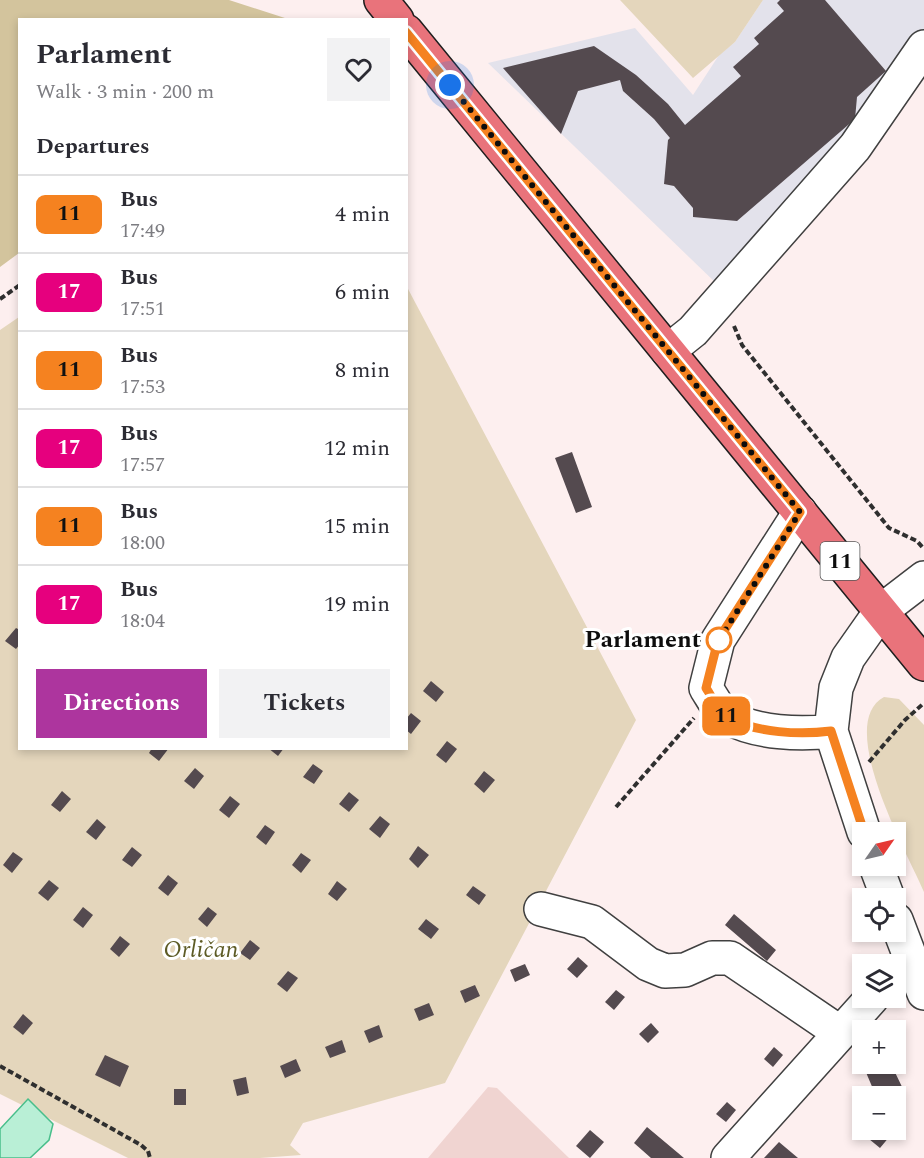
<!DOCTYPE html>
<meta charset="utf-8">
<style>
body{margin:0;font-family:Spectral,serif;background:#f2f2f3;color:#2b2b33;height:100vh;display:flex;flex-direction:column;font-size:22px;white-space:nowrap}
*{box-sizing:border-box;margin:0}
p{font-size:20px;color:#7c7c81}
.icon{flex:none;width:33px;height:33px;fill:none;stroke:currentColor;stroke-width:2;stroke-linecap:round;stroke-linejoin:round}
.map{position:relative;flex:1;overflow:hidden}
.drawer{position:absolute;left:18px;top:18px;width:390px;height:732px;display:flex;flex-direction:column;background:#fff;border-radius:0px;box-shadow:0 3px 9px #0003}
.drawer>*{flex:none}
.badge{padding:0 12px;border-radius:9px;font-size:21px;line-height:39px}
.needle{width:39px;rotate:56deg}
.buttons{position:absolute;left:852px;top:822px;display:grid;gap:12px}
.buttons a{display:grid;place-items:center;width:54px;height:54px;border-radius:0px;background:#fff;box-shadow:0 3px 9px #0003;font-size:30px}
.you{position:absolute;width:30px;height:30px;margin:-15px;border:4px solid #fff;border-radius:50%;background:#1a73e8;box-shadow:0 0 0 9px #1a73e833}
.map>.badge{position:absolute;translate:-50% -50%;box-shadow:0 0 0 3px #fff}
h2{padding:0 18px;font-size:22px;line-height:54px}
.round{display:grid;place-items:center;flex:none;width:63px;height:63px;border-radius:0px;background:#f2f2f3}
.headline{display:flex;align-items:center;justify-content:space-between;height:102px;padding:0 18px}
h1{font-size:28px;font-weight:700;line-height:45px}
.button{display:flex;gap:12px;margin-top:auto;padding:12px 18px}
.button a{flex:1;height:69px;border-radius:0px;background:#ad359e;color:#fff;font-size:24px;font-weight:700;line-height:69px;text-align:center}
.button a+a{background:#f2f2f3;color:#2b2b33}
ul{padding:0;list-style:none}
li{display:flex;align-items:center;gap:18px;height:78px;padding:0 18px;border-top:2px solid #e1e1e2}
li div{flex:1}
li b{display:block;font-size:22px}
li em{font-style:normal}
li .badge{min-width:66px;font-weight:700;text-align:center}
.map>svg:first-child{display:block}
</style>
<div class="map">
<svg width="924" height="1158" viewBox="0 0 924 1158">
<rect width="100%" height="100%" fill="#fdefef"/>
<!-- industrial -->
<path fill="#e3e2eb" d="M763,0H924V32L820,173L719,286L488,63L635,28L693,95L719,55L735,42Z"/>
<!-- farmland -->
<path fill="#f0d4d1" d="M488,1087L497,1088L569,1158H428Z"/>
<!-- green -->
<path fill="#e4d6bc" d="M620,0H763L735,42L693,78Z
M407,287L636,720L445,1083L303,1123L290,1145L301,1155L260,1158H128L0,1094V330L19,317L20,748H406Z
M884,697L899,699L924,725V892C908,854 834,724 884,697Z"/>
<!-- forest -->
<path fill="#d3c49d" d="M0,0H229L288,19L20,20L19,253L0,267Z"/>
<!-- water -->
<path fill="#b9efd6" stroke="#48be8b" stroke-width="1.5" d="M28,1099L53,1124L49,1140L30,1158H0V1129Z"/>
<!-- building -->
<path fill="#544a4f" d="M780,0H825L886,71L857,97L855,119L737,221L693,217V208L674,186L664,184L668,140L670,138L654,119L623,91L620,80L578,91L561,134L503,68L594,46L636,75L668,104L685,125L741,76L733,67L759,44L754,38L784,11L777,3Z
M572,452L592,507L576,513L555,458Z
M16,628L20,630V644L16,649L5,641Z
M431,681L444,692L436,702L423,691Z
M411,713L421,721L411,734L406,730V719Z
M447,741L457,749L446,763L436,755Z
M152,748H169L159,761L149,753Z
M268,748H284L278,756Z
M313,764L323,771L314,784L303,777Z
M195,768L204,776L194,789L184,781Z
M484,771L495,780L484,793L474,784Z
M62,791L71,799L60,812L51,805Z
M349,792L359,800L349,812L339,804Z
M230,796L240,804L229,818L219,810Z
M380,816L390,824L380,838L369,829Z
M97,819L106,827L96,840L86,832Z
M265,825L275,832L266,845L256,837Z
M418,846L429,855L418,868L409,859Z
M132,847L142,855L132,867L122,860Z
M13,852L23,859L12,873L3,865Z
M301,853L311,860L301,873L292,865Z
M168,875L178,883L168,896L158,888Z
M49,880L59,888L48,901L38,893Z
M337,881L347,889L337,901L328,894Z
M473,886L486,895L479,905L466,895Z
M83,907L93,915L83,928L73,920Z
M208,907L217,914L207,927L198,919Z
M734,914L776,950L767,961L725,925Z
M426,919L439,929L431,939L418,929Z
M120,936L130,944L119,957L110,949Z
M250,940L260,948L250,960L240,953Z
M578,957L588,966L577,978L567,969Z
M525,964L530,975L515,982L510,970Z
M288,971L298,978L287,992L277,984Z
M475,985L480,996L465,1003L460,991Z
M616,990L625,997L614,1010L605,1002Z
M429,1003L434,1015L419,1021L414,1009Z
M23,1014L33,1023L23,1035L13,1027Z
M651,1023L659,1032L648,1043L639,1034Z
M379,1025L383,1037L369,1043L364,1031Z
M342,1040L346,1052L330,1058L325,1047Z
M774,1047L783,1055L773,1067L764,1059Z
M105,1055L129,1066L120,1087L95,1075Z
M296,1059L301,1071L285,1078L280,1066Z
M881,1064H891L904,1091L889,1096H876L865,1070Z
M246,1077L249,1093L237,1096L233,1080Z
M174,1089H186V1105H174Z
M727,1102L736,1110L726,1122L716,1114Z
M897,1113L904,1118L896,1129V1114Z
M647,1127L684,1158H651L634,1143Z
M590,1130L604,1142L590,1158L576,1146Z
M883,1130H895L880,1148L869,1139L871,1136L876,1139Z
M779,1142L798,1158H764Z"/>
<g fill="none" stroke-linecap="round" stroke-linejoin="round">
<!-- minor casing -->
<g stroke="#404040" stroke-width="36">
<path id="minor" d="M668,351L693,331L855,147L924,47
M800,512L718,640L706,688C712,697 720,713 729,718C757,733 800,735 831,731
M864,832L831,731L836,688L848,658L881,611L924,578
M876,866L888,898
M541,909L592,922L648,964L665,971L685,970L712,958H730L839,1032
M896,920L924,993
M728,1158L872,998"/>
</g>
<!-- major casing -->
<g stroke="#1e1e1e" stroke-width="36">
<path id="major" d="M381,0L397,20
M406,31L924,664"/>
</g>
<!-- path -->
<path stroke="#2f2f2f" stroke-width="4" stroke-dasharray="6 3" stroke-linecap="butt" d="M0,299L20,285
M734,326L742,345L889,528L917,541L924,549
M869,762L905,720L924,703
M616,807L694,718
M0,1066L141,1145L148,1151L150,1158"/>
<!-- minor -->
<use href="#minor" stroke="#fff" stroke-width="33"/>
<!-- major -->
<use href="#major" stroke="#e9737b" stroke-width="33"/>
</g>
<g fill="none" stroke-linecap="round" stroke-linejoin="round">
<!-- line casing -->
<g stroke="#fff" stroke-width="14">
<path id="line" d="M406,32L800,512L718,640L706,688C712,697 720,713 729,718C757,733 800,735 831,731L864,832"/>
</g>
<!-- line -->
<use href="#line" stroke="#f58220" stroke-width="9"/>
<!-- walk -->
<path stroke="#0d0d0d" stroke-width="6" stroke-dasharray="0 10.8" d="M450,85L800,512L719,640"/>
</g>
<!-- markers -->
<circle fill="#fff" stroke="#f58220" stroke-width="3" cx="719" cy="640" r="12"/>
<g text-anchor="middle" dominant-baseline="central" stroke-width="6" stroke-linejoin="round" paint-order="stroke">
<!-- shield labels -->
<rect fill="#fff" stroke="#565656" stroke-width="1.5" x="820.5" y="542" width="39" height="38" rx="4.5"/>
<g font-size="22" font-weight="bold" fill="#0d0d0d">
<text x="840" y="561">11</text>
</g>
<!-- stop labels -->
<g font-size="24" font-weight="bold" fill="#0d0d0d" stroke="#fff" text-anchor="end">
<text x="701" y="640">Parlament</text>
</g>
<!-- park labels -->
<g font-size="24" font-style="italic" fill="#5d5b25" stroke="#fff">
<text x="201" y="950">Orličan</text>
</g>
</g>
</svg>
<div class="buttons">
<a><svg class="needle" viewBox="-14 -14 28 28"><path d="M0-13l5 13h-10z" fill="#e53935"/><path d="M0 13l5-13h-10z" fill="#7c7c81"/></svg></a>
<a><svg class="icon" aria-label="locate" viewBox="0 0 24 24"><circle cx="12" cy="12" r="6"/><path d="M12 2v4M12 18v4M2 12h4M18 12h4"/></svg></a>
<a><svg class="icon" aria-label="layers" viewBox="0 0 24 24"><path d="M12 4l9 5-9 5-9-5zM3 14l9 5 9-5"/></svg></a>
<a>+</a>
<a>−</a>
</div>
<div class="you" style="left:450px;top:85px"></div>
<b class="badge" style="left:726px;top:716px;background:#f58220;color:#111">11</b>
<section class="drawer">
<div class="headline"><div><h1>Parlament</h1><p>Walk · 3 min · 200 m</p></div><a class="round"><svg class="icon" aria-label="heart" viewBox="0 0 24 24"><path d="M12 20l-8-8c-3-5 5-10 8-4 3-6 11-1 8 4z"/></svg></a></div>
<h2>Departures</h2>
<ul>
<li><span class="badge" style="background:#f58220;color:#111">11</span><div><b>Bus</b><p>17:49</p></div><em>4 min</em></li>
<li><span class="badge" style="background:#e6007e;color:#fff">17</span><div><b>Bus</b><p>17:51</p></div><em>6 min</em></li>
<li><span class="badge" style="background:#f58220;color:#111">11</span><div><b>Bus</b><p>17:53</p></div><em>8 min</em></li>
<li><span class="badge" style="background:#e6007e;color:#fff">17</span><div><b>Bus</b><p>17:57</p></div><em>12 min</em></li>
<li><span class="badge" style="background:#f58220;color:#111">11</span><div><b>Bus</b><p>18:00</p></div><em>15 min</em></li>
<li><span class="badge" style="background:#e6007e;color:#fff">17</span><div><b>Bus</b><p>18:04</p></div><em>19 min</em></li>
</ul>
<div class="button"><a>Directions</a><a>Tickets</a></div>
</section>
</div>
